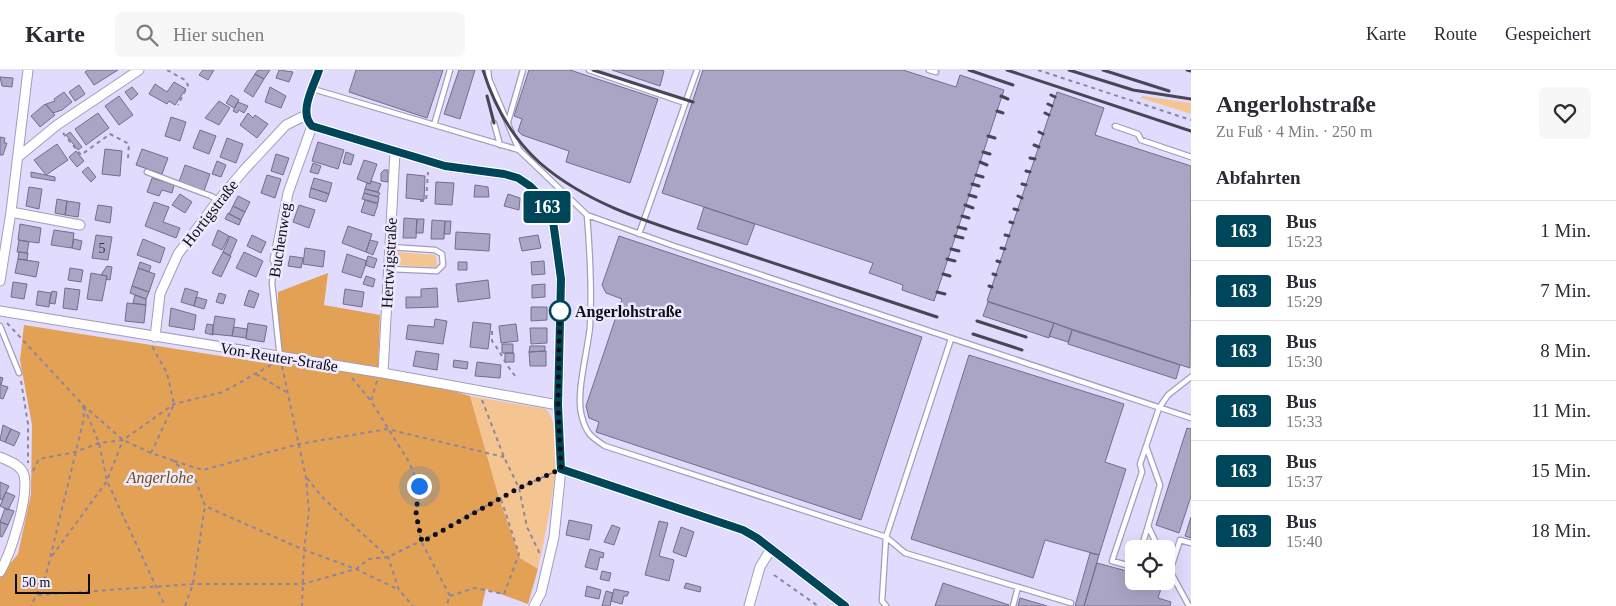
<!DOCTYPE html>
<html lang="de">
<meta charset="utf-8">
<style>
body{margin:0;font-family:Georgia,serif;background:#f7f7f7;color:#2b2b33;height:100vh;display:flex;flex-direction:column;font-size:19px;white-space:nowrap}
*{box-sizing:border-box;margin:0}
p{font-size:16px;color:#7c7c81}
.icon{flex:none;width:28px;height:28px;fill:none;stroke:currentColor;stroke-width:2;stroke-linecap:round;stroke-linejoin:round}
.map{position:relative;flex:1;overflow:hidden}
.panel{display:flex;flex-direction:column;background:#fff;width:425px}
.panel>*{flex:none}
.badge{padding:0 10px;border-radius:4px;font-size:18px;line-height:32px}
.controls{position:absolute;left:1125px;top:470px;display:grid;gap:10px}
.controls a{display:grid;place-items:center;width:50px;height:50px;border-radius:8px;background:#fff;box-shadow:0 5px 20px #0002;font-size:25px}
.scale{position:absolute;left:15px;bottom:12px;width:75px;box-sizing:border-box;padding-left:5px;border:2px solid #100d18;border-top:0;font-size:14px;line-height:18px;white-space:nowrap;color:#100d18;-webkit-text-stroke:4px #edeaff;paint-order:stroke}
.you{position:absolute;width:25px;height:25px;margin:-12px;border:4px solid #fff;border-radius:50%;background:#1a73e8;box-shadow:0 0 0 8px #1a73e833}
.map>.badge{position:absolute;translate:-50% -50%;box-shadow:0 0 0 2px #fff}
h2{padding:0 25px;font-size:19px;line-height:45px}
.round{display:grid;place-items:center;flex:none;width:52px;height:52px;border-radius:8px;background:#f7f7f7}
.summary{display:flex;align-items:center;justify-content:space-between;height:85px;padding:0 25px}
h1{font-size:24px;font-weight:800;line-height:38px}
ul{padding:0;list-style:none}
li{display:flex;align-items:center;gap:15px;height:60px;padding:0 25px;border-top:1px solid #e1e1e2}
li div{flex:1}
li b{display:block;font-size:19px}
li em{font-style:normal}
li .badge{min-width:55px;font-weight:700;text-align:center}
header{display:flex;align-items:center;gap:30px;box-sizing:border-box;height:70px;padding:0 25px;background:#fff;border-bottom:1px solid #e1e1e2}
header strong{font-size:24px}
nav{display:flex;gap:28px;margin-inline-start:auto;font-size:18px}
.search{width:350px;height:45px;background:#f7f7f7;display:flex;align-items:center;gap:12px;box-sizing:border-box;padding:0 18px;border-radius:8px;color:#7c7c81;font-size:19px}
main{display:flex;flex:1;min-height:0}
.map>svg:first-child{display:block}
</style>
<header>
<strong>Karte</strong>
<div class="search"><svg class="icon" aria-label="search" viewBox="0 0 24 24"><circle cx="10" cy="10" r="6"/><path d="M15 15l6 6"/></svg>Hier suchen</div>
<nav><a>Karte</a><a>Route</a><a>Gespeichert</a></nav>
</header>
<main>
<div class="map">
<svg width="1191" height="536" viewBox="0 0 1191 536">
<rect width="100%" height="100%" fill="#e1dbfd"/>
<!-- green -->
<path fill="#f4c591" d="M1142,26L1191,33V44L1141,28Z
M397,182L436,185L437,195L435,197L396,195L395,184Z
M470,326L546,339C570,365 545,463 538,499L520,488L499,428Z"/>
<!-- forest -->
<path fill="#e2a154" d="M328,203L324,235L380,245L378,298L470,326L499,428L520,488L538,499L528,534L486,519L482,536H0V506L18,484L31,424L32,355L20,290L24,255L284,296L278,252V222Z"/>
<!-- building -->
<path fill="#aba5c5" stroke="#736e8c" d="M88,0H118L94,15L85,2Z
M203,0H214L208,10L199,5Z
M258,0H270L264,9L255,4Z
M279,0L293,2L289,12L276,8Z
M356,0H443L427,48L349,22Z
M459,0H475L460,49L444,44Z
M529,0H570L658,29L630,113L566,92L569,81L522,65L518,61L522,49L514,46Z
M612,0H660L664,1L660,16Z
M703,0H903L956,17L960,5L1004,20L934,231L902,220L903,215L869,203L873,193L662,123Z
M255,4L264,9L253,27L244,21Z
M0,7L13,8L12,17L2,16Z
M174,12L186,19L175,35L169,31L167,34L149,24L155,14L167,22Z
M79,15L85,24L75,31L69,22Z
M132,17L138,24L131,30L125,22Z
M270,17L286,26L281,38L265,32Z
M64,22L72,32L62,40L53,43L46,34L55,31L54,29Z
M1057,22L1104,38L1095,65L1191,96L1190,298L987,231Z
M231,25L239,30L234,38L226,33Z
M119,26L133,45L119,55L105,36Z
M219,31L230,38L219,55L205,48Z
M238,32L248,36L244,43L239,40L237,43L233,41Z
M45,34L55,45L40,57L31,46Z
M98,43L109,58L86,75L75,59Z
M248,43L253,48L255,45L268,54L257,68L240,55Z
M171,47L186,52L180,71L165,66Z
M200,60L216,66L209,84L193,78Z
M70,62L82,77L78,80L66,65Z
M0,67L5,68L4,73H7L3,85H0Z
M227,68L243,74L236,93L220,87Z
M318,72L344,80L338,99L312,91Z
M57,74L68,90L46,105L34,90Z
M105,79L122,81L120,106L102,104Z
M142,79L168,88L162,104L136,95Z
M76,81L84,91L77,97L69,87Z
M346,82L354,85L351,95L343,93Z
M276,84L289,88L283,105L271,101Z
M364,90L377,94L370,114L357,109Z
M217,91L226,95L221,107L212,104Z
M313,93L321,96L318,104L310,102Z
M185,95L210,104L204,121L179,112Z
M88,97L96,107L91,112L82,102Z
M384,100H388V112L381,111V103Z
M31,102L55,107V111L31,107Z
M407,104L425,106L424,130L406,128Z
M267,105L281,109L275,128L261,123Z
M152,108L174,115L172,123L162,120L159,126L147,122Z
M314,108L332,113L329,124L311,118Z
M371,111L381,114L378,122L365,119L367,113L370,114Z
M436,112L454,113L452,135L435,134Z
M475,115L488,117L489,127H474Z
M29,117L42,119L39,139L26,136Z
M311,118L329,124L326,132L309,127Z
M365,119L380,123L378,127L364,123Z
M364,123L379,127L378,133L362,129Z
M180,124L192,132L185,143L172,135Z
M508,124L520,128L519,140L504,136Z
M238,126L250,132L245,142L233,136Z
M57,129L67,131L65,145L55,143Z
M365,130L378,134L374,146L361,142Z
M67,131L80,133L78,147L65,145Z
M154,132L169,137L163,152L180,158L176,168L145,156Z
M98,135L112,137L110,153L95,150Z
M299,135L315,140L309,158L293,152Z
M233,136L245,142L241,150L229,144Z
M704,137L755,154L747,175L697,159Z
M228,143L241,150L239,155L225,149Z
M534,143L536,151L527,154L525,145Z
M404,148L417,149L416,168H403Z
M417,149H424L423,163H416Z
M432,150L445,151L444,169H431Z
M445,151H451L450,164H444Z
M20,154L41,158L39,173L18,170Z
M348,156L372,164L366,182L342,173Z
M54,160L74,163L72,178L51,175Z
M218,160L229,166L222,180L212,175Z
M456,162L490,164L489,181L455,179Z
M96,165L112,167L108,190L92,188Z
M252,165L266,172L261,183L247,176Z
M538,165L541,178L522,181L519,168Z
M230,166L237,170L230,186L223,182Z
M619,166L922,267L861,450L596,362L599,352L589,348L586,336L622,229L606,223L602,215Z
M74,169L82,171L80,180L72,178Z
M143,169L165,178L160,193L137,185Z
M19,170L29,172L27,183L17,182Z
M370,170L378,172L373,185L366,182Z
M305,178L325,181L323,197L303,194Z
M19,182L28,183L27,190L18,189Z
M223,182L231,186L221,207L212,203Z
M244,182L263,191L256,207L236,198Z
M347,184L367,191L361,208L342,202Z
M290,186L303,188L301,198L288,196Z
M368,186L377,189L374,198L365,195Z
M18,189L39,192L36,207L15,203Z
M544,191L545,204L532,205L531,192Z
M140,192L151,196L149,202L138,198Z
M458,192H467V200H458Z
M107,196L112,197L110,210L106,209L107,206L101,205Z
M70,198L83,200L81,212L68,210Z
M138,198L155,204L149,222L132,216Z
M91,203L107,206L102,231L87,229Z
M366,206L375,209L373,217L363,214Z
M488,210L490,228L458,232L456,214Z
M13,212L27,214L24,229L11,227Z
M545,214V227L532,228V215Z
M132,216L149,222L146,229L130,223Z
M65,218L80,220L77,240L63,238Z
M185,218L198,222L194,236L181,232Z
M437,218L438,237L406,238V227H421V219Z
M345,219L364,222L362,237L343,234Z
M249,220L259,224L254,238L244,235Z
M38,221L51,223L49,237L36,235Z
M52,221L57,222L55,234L49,233Z
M219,223L226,225L223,234L216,232Z
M135,225L146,229V235L133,233Z
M196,227L207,230L204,239L194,236Z
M988,232L1054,253L1049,268L983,246Z
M127,233L146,235L144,253L125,251Z
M531,237H547V250L531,251Z
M171,238L196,245L194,260L169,256Z
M215,246L235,249L232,266L212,264Z
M435,249L447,251L443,274L406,269L408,255L434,257Z
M473,252L491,254L488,279L470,277Z
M248,253L267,256L264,272L246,269Z
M1054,253L1072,260L1068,272L1049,266Z
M207,254L213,255V265L205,263Z
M516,254L518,271L501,273L499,256Z
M234,257L247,259L246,268L232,266Z
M530,258H547V273L531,274Z
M1072,260L1180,295L1176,309L1068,274Z
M502,274H513V283H502Z
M530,276H545V281L529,282Z
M416,281L439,284L437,300L413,296Z
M546,281V296H530L529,282Z
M505,283H514V292H505Z
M969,285L1124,334L1105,392L1126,399L1099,485L1045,470L1033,508L911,469Z
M454,290L468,292L467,299L453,297Z
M477,292L501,295L500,308L475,306Z
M0,307L3,308L1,315L8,317L3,329L0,328Z
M3,355L11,359L5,372L0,370Z
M1187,358L1191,359V426L1179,463L1156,455Z
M11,359L20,363L14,376L5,372Z
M0,412L9,416L2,430L0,429Z
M6,422L15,426L8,440L0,436Z
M5,438L14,441L8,455L0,452Z
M1191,447V468L1185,466Z
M569,450L592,455L589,470L566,465Z
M659,451L668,453L659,486L674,490L669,511L645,505Z
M0,452L8,455L2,467L0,466Z
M612,455L620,458L614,475L604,472Z
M681,457L694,462L686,487L673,482Z
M590,479L604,483L603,488L600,487L597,500L585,497Z
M1090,483L1099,485L1084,536H1075Z
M1097,493L1134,503V511L1163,512L1158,528L1171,532L1170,536H1084Z
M602,501L611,503L609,511L600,509Z
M686,513L701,517L700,522L684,518Z
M943,513L1009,535V536H935Z
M587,516L601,520L599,529L585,526Z
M614,519L629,522L627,526H624L622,534L611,531Z
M606,521L613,523L610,536H602Z
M1020,528L1047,536H1018Z"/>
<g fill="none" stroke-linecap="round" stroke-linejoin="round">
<!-- service casing -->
<g stroke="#a29dbc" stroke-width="7">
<path id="service" d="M488,0L489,9L519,80
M589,0L685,33
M929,0L936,2
M313,19L519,80L587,145C590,182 592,219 590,256C588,281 575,324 582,347C586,363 591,367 605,376L886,467L905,483L1071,533
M508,52L523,0
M494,53L500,75
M434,55L450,0
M1115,56L1138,64L1141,70L1191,87
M147,102L211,126L218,130
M587,145L674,176L1191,348
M639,164L697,0
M275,190L272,213L280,288
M389,199L437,201L443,195L442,184L435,180L390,177
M0,256L19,303
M1146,376L1160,415L1148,456L1159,479
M1141,479L1148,456
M1166,494L1170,501
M1134,497L1112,491L1142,402L1140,394L1159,338L1168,325L1191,307
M1170,501L1180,470L1191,473
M1166,507L1170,501L1189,536
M886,536L882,531L886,467L951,269
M1013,536L1018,517"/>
</g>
<!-- minor casing -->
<g stroke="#a29dbc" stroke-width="11">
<path id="minor" d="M319,0C314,16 298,42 312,56L445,96L503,104L518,108L530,116L542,128L549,141L553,151L561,209L558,335L561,399L554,467L541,523L534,536
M18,87L57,55L139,0
M11,142L80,155
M275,190L288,123L312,56
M0,211L11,142L28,0
M0,241L383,303L558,335
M155,267L160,224L178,184L213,137L244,100L286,55L306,45
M383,303L395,82
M0,387C9,391 21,395 24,405C29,427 11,483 0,502
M561,399L743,460L757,468L845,536
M749,536L760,497L771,479"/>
</g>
<!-- path -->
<path stroke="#8b869f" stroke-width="2" stroke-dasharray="4 4" stroke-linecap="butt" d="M167,0L185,10L188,15L178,35
M1038,0L1191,50
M63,63L81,85L110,64L129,74L128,88
M420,131H426L428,102
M7,253L83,335L84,348L46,505L31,536
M492,261V271C502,284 506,296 517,308
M282,296L306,408L309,442L304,480L302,536
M256,304L286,322
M352,308L371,331
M21,311L28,354V393
M377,311L371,331L409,392L419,416L416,444L421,471L450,526L446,536
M482,330L504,387L519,418L527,457L540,484
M83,335L123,370L151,383L172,390L196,411L205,436L304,480L356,499L399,520
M84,337L99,373L107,411L165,536
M151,383L174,334L167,303L153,278L154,275
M174,391L203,400L299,374L387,359L504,387
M33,401L39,389L75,382L99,373L123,370L174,334L223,322L271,295
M307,408L322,427L388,487L399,520L413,536
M52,486L107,411L123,370
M774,505L818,536
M38,525L193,514H303L356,499L369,489L388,487L421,471L519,418L552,403
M450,526L474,518L504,524L519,484L501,429
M185,536L193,514L205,436"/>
<!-- service -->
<use href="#service" stroke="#fff" stroke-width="4.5"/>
<!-- minor -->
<use href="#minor" stroke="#fff" stroke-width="9"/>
<!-- rail -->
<path stroke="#494556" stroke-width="3" d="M483,0C494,35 512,68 540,93C593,139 663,156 728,178C798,201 867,224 937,247
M593,0L693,32
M969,0L1013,15
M1007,0L1191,61
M1069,0L1133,20L1191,29
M1103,0L1169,21
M1187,0L1191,1
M1051,25L1055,27
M487,26L494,53
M1001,26L1008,29
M1048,34L1052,36
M997,41L1003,43
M1045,43L1049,45
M1039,62L1043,64
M988,66L995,68
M1034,75L1039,77
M983,82L990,84
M1030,88L1035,89
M980,92L987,95
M1026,101L1030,102
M976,105L983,107
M972,114L979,116
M1022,114L1026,115
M969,125L976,127
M1018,126L1022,128
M965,135L973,138
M1014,139L1018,140
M962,146L969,148
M1010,152L1013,153
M958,157L966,159
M1005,165L1009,166
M955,166L963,168
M1001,178L1005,179
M951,179L959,181
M947,189L955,191
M997,191L1000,192
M943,204L950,206
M993,204L996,205
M989,216L992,217
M937,222L945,224
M977,251L1026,267
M973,264L1022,280"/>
</g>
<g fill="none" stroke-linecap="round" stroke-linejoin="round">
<!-- line casing -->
<g stroke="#fff" stroke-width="11">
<path id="line" d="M319,0C314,16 298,42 312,56L445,96L504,104L518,108L530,116L542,128L553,151L561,209L558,335L561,399L743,460L757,468L845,536"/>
</g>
<!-- line -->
<use href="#line" stroke="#00465a" stroke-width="8"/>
<!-- walk -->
<path stroke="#100d18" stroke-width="5" stroke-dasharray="0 9" d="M419,416L416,444L422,472L519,418L561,399L558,335L560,241"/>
</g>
<!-- markers -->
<circle fill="#fff" stroke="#00465a" stroke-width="2.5" cx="560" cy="241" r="10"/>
<g text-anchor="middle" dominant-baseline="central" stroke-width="5" stroke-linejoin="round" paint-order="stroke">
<!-- number labels -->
<g font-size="14" fill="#373343">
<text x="102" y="178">5</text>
</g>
<!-- street labels -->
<g font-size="16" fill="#100d18" stroke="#edeaff">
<text transform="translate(210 143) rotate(-52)">Hortigstraße</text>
<text transform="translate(280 170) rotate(-81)">Buchenweg</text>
<text transform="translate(389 193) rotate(-87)">Hertwigstraße</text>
<text transform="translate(279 287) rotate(9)">Von-Reuter-Straße</text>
</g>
<!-- stop labels -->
<g font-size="16" font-weight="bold" fill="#100d18" stroke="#edeaff" text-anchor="start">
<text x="575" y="241">Angerlohstraße</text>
</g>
<!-- park labels -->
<g font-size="16" font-style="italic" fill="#774c12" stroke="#edeaff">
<text x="160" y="407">Angerlohe</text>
</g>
</g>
</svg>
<div class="controls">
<a><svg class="icon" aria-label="locate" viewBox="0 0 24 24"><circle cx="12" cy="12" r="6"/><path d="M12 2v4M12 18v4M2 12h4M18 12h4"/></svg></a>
</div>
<div class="scale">50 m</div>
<div class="you" style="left:419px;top:416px"></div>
<b class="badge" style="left:547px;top:137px;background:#00465a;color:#fff">163</b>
</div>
<section class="panel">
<div class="summary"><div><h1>Angerlohstraße</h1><p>Zu Fuß · 4 Min. · 250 m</p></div><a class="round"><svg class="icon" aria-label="heart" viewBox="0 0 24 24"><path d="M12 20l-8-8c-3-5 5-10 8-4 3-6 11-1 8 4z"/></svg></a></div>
<h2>Abfahrten</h2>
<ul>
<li><span class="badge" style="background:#00465a;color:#fff">163</span><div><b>Bus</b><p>15:23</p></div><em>1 Min.</em></li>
<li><span class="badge" style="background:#00465a;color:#fff">163</span><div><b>Bus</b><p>15:29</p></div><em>7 Min.</em></li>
<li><span class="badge" style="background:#00465a;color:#fff">163</span><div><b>Bus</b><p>15:30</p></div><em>8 Min.</em></li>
<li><span class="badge" style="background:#00465a;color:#fff">163</span><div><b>Bus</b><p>15:33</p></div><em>11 Min.</em></li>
<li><span class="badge" style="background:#00465a;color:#fff">163</span><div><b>Bus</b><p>15:37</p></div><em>15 Min.</em></li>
<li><span class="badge" style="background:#00465a;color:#fff">163</span><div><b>Bus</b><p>15:40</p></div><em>18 Min.</em></li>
</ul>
</section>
</main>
